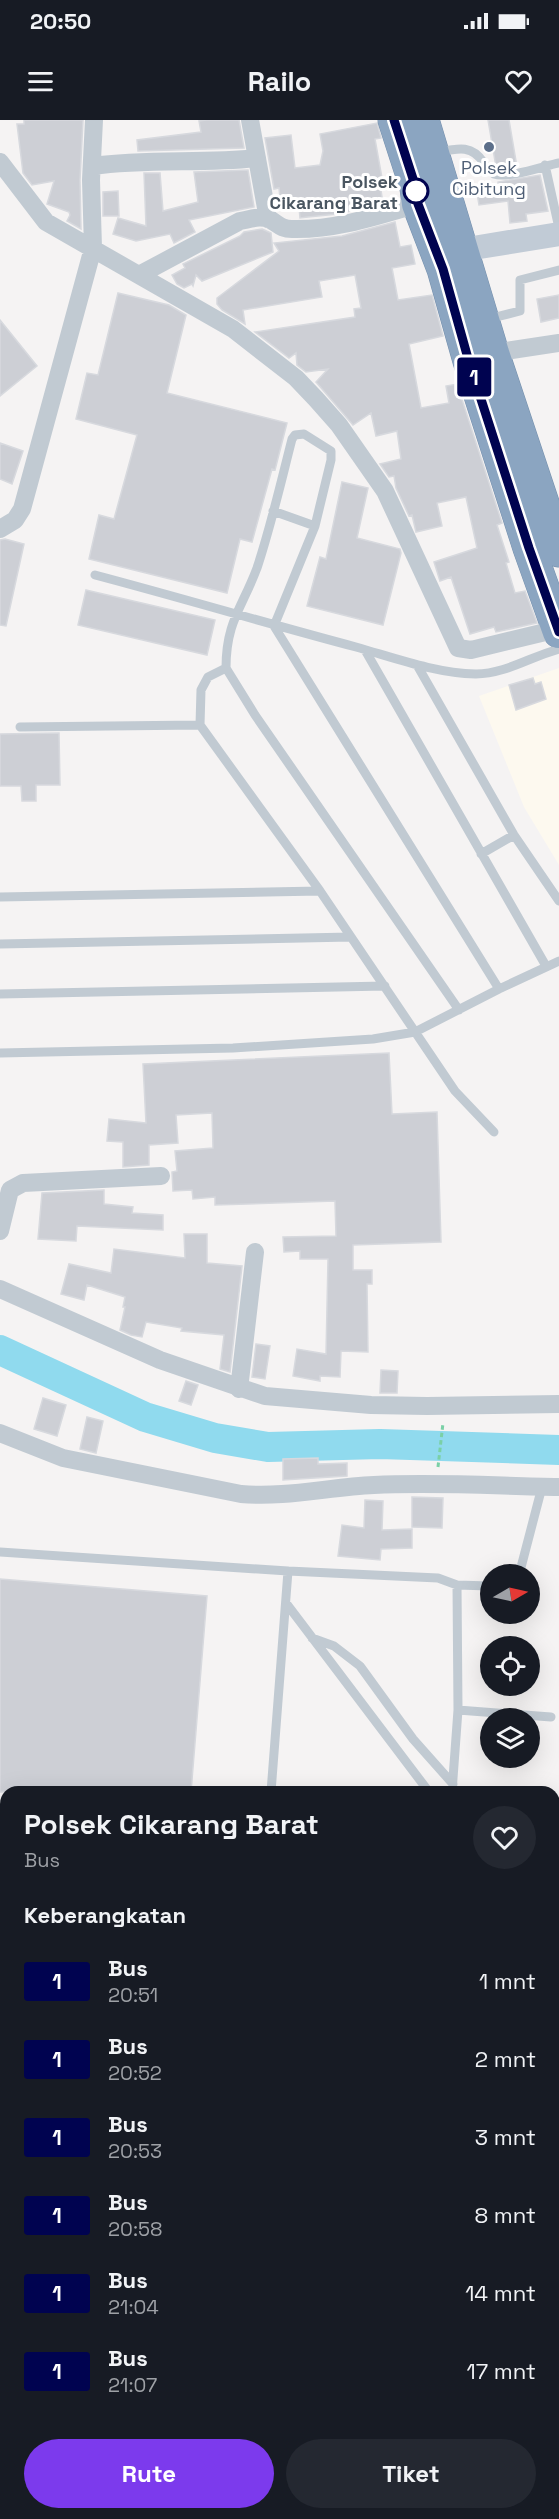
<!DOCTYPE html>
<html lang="id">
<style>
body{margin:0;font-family:"Space Grotesk",sans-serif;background:#242831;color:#f1f3f6;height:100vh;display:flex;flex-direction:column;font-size:22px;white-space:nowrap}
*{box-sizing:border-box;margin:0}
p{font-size:20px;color:#9ea1a6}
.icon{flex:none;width:33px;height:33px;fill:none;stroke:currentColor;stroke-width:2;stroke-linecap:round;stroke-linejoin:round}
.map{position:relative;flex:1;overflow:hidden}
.side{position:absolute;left:0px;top:1666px;width:560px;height:734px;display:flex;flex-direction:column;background:#171b24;border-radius:18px 18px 0 0;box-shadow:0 6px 24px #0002}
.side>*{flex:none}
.badge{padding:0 12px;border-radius:4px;font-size:21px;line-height:39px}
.needle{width:39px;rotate:81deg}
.buttons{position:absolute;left:480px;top:1444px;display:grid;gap:12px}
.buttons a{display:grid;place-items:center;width:60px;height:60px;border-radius:50%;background:#171b24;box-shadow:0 6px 24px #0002;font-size:30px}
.map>.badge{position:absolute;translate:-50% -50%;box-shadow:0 0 0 3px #fff}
h2{padding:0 24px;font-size:22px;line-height:54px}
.round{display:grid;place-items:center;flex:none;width:63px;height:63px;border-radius:32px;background:#242831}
.headline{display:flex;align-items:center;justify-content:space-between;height:102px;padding:0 24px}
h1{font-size:28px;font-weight:700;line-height:45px}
.button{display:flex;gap:12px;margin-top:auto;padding:12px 24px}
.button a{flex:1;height:69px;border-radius:36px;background:#7c3aed;color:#fff;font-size:24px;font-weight:700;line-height:69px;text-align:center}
.button a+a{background:#242831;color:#f1f3f6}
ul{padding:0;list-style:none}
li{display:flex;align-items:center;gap:18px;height:78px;padding:0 24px}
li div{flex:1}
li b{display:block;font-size:22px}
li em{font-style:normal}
li .badge{min-width:66px;font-weight:700;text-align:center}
.status{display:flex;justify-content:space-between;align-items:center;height:42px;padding:0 30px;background:#171b24;direction:ltr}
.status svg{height:16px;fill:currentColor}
header{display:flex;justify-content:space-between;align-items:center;height:78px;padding:0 24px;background:#171b24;font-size:27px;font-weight:700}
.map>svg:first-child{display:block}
</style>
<div class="status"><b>20:50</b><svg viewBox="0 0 49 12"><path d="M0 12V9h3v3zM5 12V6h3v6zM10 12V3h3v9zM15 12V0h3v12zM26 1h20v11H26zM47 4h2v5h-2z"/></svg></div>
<header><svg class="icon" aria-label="menu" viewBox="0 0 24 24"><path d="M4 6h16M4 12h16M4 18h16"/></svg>Railo<svg class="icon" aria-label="heart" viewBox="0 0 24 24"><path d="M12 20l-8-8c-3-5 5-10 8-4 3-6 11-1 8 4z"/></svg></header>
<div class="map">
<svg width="559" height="2399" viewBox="0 0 559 2399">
<rect width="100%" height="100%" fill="#f5f3f3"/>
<!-- commercial -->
<path fill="#fdf9ef" d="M559,548V745L524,687L479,576Z"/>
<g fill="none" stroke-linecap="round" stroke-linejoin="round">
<!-- river -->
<path stroke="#90daee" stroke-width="30" d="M0,1230L145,1297L215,1318L268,1327L380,1324L559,1330"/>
</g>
<!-- building -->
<path fill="#cdcfd5" stroke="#d7d9de" stroke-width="1.5" d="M24,0H83L80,60L81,109L67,101L70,95L69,92L47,84L54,61L32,65L23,53L17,4H24Z
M206,0H239L244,28L138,31L137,20L201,12L199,1Z
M488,0H509L517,47H496Z
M377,3L381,18L375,19L382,58H379L383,83L338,94L308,97L300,98L299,87L281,89L279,68L274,69L265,18L291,15L295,48L320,45L323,31L320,14Z
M248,50L254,87L189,100L195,112L174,123L170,114L136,121L113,114L118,98L146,106L144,53H160L163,91L198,82L194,52Z
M540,55L548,91L526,94L527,101L510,103L508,81L479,85L477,73L499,69L498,62Z
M118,71L119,96H103V72Z
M395,102L400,127L411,125L415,144L392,148L398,180L432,175L443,216L409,224L421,288L449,283L446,266L457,264L502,403L497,405L509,442L506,443L515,473L525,471L537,503L496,512L494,507L470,514L451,457L440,461L434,442L477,428L466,377L437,383L442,406L416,412L412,395L409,396L396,368L394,356L389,357L380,344L401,339L397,311L376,316L371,293L353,305L316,262L328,249L306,252L297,245L296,233L289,238L255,212L355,197L354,189L361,188L355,155L319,161L322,177L243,190L245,204L222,190L217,184V178L279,131L274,123L342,116Z
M262,109L271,113L273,132L202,161L196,155L193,166L192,164L184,168L177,164L172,155L185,148L183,144L240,116L244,112Z
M118,173L169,185L186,195L167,273L287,303L275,350L272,349L252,422L240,419L227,473L89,439L99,395L114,399L137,315L76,299L87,253L98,255Z
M559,175V198L541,202L537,179Z
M0,200L37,246L0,276Z
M0,323L23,331L12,364L0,359Z
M342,362L368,368L357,418L400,429L401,433L383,505L307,486L320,437L326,439Z
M5,419L24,424L6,506L0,505V420Z
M86,470L215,500L207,535L78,505Z
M533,558L535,564L541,562L546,579L516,590L509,565Z
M59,613L60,665H36V681H22L21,666H0V614Z
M389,933L392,994L437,992L441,1122L353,1125V1150H372V1164H367L368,1232L341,1231L340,1257L320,1256V1261L293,1256L297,1229L326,1234L328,1139H300V1131L284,1132L283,1117L336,1116L335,1081L215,1085V1077L193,1079L192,1070L173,1071L172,1052L177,1051L175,1031L213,1028L212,993L176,995L178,1023L149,1025V1045L123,1047V1022L107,1021L109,999L146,1003L143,944Z
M104,1070V1084L133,1087L132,1093L163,1095V1110L77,1106L76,1121L38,1119L42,1073Z
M184,1114H207V1143L242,1146L230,1252L220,1249L224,1215L181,1211L182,1208L146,1202L142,1217L131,1215L120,1210L125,1187H123L125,1177L87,1165L84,1180L61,1174L69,1144L111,1153L114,1129L185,1138Z
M256,1224L270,1226L265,1259L252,1257Z
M381,1250L398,1251L397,1273H380Z
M186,1261L198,1265L191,1285L179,1281Z
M43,1278L66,1285L57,1316L34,1309Z
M87,1297L103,1301L96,1333L80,1329Z
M318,1338V1344L347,1343V1356L283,1360V1339Z
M412,1377L443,1378L442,1408L412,1407Z
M365,1380L383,1381L382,1410L412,1409V1428L381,1429L380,1440L338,1436L342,1405L364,1408Z
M0,1459L207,1476L191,1672H0Z"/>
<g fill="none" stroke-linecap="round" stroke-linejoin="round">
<!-- highway casing -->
<g stroke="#7690ad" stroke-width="33">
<path id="highway" d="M394,0L416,68L418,84L443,149L469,241L529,428L559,512
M423,0L493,233L559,431"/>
</g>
<!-- path -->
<path stroke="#7ad0a6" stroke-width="3" stroke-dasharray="4.5 3" stroke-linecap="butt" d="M438,1347L443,1303"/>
<!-- lane -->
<path stroke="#c1cad2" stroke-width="9" d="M439,32C459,28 472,25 484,43C487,48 489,52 494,54C508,59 544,46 559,43
M545,45L559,108
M488,199L520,191V160L559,150
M273,391L315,406
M95,455C182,478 269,504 356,527C395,538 435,553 476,554C505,554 532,536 559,529
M365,530L546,846
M417,545L514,715L559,781
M226,548C226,502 242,488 257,448C271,406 281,362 292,319L295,315L304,314L331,331V340L315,406L274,506L499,869
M20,607L200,605
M481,734L514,715
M0,777L320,771
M0,824L351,817
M0,874L385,866
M459,890L255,595L226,548L208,557L201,570L200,605L320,771L455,971L494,1012
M0,933L233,928L373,919L415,912L499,869L559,841
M0,1432L288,1451L438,1458L457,1465L458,1590L452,1672
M519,1455L542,1367
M457,1465L490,1466
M286,1483L429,1672
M312,1518L334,1526L360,1546L413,1619L453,1664
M458,1590L551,1597
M271,1672L288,1451
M214,2399V2394
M401,2399L402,2394"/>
<!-- street -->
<path stroke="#c1cad2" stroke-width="18" d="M250,0L268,99
M0,42L46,102L233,209L296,258L316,279L339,305L385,371L458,528L471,530L558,509
M93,46C147,38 202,44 257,38
M139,155L240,101C251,99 261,95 271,100C279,105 282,109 292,109C336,110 377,96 418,84
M493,233L559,223
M0,409L15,400L22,389L93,128L91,60L94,0
M0,1111L10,1070L23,1063L161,1056
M0,1169L160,1240L265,1276L371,1285L427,1286L559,1284
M239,1269L255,1132
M0,1313L63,1338L241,1374C285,1378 329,1367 374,1365C436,1362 497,1366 559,1367"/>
<!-- secondary -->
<path stroke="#c1cbd6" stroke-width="24" d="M461,130L559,114"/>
<!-- highway -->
<use href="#highway" stroke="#8ba5c1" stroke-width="32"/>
</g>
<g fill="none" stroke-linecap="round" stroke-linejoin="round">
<!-- line casing -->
<g stroke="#fff" stroke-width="14">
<path id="line" d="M394,0L416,68L418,84L443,149L469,242L529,428L559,512"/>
</g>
<!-- line -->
<use href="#line" stroke="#000350" stroke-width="9"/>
</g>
<!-- markers -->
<circle fill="#5c6f8a" stroke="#fff" stroke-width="2" cx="489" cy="27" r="6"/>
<circle fill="#fff" stroke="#000350" stroke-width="3" cx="416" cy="71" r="12"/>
<g text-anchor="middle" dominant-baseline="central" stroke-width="6" stroke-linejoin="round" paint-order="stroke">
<!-- service labels -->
<g font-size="18" fill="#4e5e75" stroke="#fff">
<text x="489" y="47">Polsek<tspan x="489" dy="21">Cibitung</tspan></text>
</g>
<!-- stop labels -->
<g font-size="18" font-weight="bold" fill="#4a5661" stroke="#fff" text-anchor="end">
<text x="398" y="61">Polsek<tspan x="398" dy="21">Cikarang Barat</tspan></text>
</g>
</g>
</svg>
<div class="buttons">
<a><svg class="needle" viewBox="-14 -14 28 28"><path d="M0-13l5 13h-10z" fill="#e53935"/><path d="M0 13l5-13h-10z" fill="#9ea1a6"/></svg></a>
<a><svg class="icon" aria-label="locate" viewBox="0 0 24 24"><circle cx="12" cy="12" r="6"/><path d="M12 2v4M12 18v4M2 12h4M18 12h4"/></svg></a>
<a><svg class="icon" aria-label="layers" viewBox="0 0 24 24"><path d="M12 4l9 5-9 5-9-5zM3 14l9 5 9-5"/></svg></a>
</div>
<b class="badge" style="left:474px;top:257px;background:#000350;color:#fff">1</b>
<section class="side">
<div class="headline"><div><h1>Polsek Cikarang Barat</h1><p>Bus</p></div><a class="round"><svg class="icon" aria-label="heart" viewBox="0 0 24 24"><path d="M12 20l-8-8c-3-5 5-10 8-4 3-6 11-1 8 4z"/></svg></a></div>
<h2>Keberangkatan</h2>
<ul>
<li><span class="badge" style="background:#000350;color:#fff">1</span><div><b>Bus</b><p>20:51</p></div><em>1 mnt</em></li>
<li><span class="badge" style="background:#000350;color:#fff">1</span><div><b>Bus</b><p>20:52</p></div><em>2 mnt</em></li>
<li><span class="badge" style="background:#000350;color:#fff">1</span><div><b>Bus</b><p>20:53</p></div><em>3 mnt</em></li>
<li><span class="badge" style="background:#000350;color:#fff">1</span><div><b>Bus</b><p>20:58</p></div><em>8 mnt</em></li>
<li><span class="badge" style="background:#000350;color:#fff">1</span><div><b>Bus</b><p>21:04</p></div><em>14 mnt</em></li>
<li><span class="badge" style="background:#000350;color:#fff">1</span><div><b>Bus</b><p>21:07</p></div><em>17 mnt</em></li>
</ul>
<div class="button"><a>Rute</a><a>Tiket</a></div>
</section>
</div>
